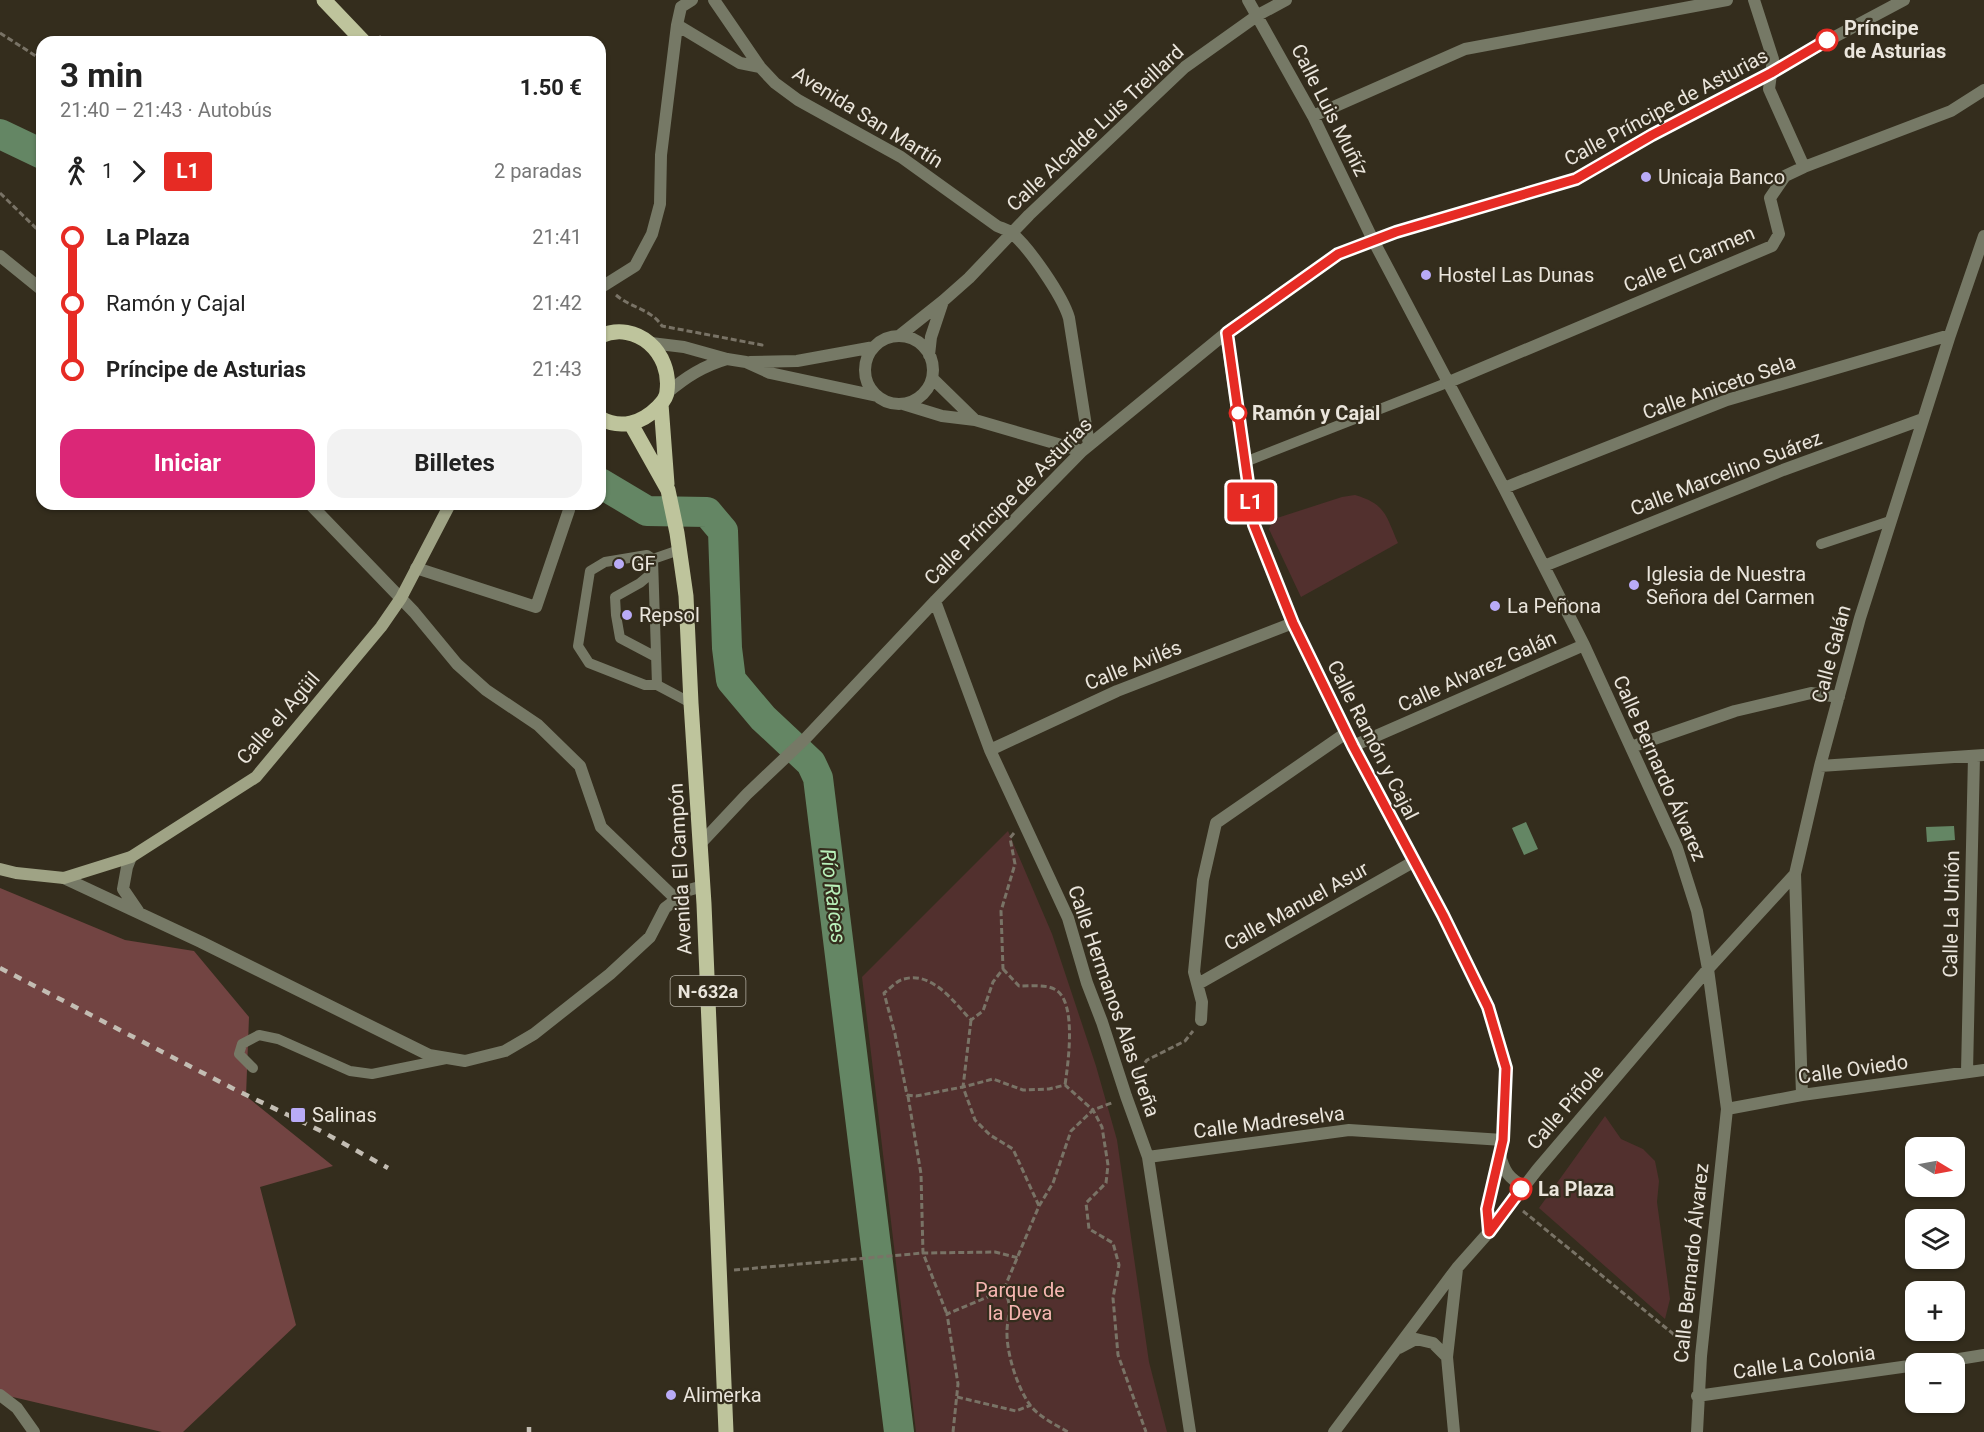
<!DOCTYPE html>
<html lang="es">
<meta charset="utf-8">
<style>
body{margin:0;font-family:Roboto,sans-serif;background:#f2f2f2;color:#222;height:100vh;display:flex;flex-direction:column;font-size:22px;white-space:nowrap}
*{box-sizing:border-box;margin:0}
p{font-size:20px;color:#767676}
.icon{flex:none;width:33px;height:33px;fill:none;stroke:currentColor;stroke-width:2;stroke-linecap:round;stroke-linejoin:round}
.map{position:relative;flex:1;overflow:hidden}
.panel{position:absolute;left:36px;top:36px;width:570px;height:474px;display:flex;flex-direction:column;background:#fff;border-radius:18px;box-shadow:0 2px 4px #0004}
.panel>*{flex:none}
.badge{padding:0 12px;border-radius:4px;font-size:21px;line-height:39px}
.needle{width:39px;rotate:100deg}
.buttons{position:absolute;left:1905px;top:1137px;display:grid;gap:12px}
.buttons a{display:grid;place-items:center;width:60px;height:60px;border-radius:12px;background:#fff;box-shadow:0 2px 4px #0004;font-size:30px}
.map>.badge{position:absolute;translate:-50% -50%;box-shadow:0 0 0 3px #fff}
.legs{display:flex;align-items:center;gap:9px;height:66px;padding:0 24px;font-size:20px}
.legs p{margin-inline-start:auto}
.head{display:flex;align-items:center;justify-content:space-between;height:102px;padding:0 24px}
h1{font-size:33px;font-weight:700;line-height:45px}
.primary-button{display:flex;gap:12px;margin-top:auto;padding:12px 24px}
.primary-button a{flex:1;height:69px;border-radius:18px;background:#db2777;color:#fff;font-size:24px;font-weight:700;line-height:69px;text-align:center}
.primary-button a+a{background:#f2f2f2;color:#222}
ul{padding:0 24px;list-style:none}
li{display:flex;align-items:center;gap:21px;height:66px;font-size:22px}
li i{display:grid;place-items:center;width:9px;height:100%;margin:0 8px;background:currentColor}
li i::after{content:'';width:15px;height:15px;margin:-8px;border:4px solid;border-radius:50%;background:#fff}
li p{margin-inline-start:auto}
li:first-child i{background:linear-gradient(#0000 50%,currentColor 0)}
li:last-child i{background:linear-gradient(currentColor 50%,#0000 0)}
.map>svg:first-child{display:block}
</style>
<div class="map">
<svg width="1984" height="1432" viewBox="0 0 1984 1432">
<rect width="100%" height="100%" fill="#342d1d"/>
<!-- green -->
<path fill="#52302e" d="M1355,495C1386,504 1386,516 1398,543L1301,597L1269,529L1274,519L1342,497Z
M1008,831L1052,934L1096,1066L1117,1140L1149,1362L1167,1432H916L862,977Z
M1605,1116L1621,1139L1643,1149L1655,1161L1659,1181L1657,1202L1670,1299L1665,1319L1539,1208Z"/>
<!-- forest -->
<path fill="#724442" d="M0,888L125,940L194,951L249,1017L246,1096L333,1166L260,1187L296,1325L183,1432H162L0,1394Z"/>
<!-- water -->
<path fill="#648664" d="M1526,822L1538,849L1524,855L1512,828Z
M1954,826L1955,840L1927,842L1926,827Z"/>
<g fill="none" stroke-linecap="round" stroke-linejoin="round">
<!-- river -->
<path stroke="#648664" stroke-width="30" d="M0,134L42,154
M600,483L647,511L707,512L723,531L727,648L731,680L763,718L811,763L818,778L899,1432"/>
<!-- path -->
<path stroke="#797366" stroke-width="3" stroke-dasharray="6 3" stroke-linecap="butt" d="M0,33L42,60
M379,36L384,42
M0,193L42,234
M616,295C631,308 651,309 662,326L762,345L761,348
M1014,833L1010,838L1015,864L1001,911L1003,969L993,982L983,1011L971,1020C954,1002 932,971 904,979C897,980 890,989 884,993L895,1034L907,1095L916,1096L963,1087L993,1079L1023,1090L1049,1089L1065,1085L1093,1110L1102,1127L1108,1165L1106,1183L1086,1203L1089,1229L1113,1243L1119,1265L1113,1298L1118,1355L1146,1432
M1003,969L1019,986C1031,986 1046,984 1056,990C1077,1003 1068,1064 1065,1085
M971,1020L963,1087L975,1120L990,1135L1013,1149L1039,1206
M1134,1077L1147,1060L1185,1041L1193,1031
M908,1096L921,1174L923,1253L947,1314
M1523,1211L1688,1346
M734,1270L923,1253L995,1252L1019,1258
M1004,1289L1039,1206L1053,1183L1071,1131L1093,1110L1114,1102
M957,1397L1016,1411L1031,1405
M953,1432L958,1384L947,1314L1004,1290C1013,1307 1008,1312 1007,1330C1006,1352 1017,1387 1030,1405C1039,1417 1056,1425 1068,1432"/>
<!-- lane -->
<path stroke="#767966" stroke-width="10" d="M1245,462L1449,382
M1821,544L1890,521
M653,559L657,685L691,703
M653,572L640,583L615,597L616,615L620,638L656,657
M657,685H645L589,663L578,646L590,571L605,562L647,555L653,559L679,550
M253,1068L239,1054L242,1044L259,1035L278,1039L350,1071L372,1074L446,1059"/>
<!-- street -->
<path stroke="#767966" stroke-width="12" d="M714,0L760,67L775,83L798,100L901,157L997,226C1001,228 1006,229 1010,232C1028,245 1063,297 1069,318L1089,445
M1248,0L1313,116L1373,240L1504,488L1584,645L1677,848L1697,911L1708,969L1727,1109L1701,1356L1697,1432
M1754,0L1773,59L1769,89L1804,167
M677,25L740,63L760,67
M1313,116L1465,49L1727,0
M0,256L42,290
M600,288L635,266L652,234L660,204L661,155L677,25L681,7L692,0
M1226,333L1254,525L1293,623L1353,746L1443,915L1488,1007L1506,1068L1503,1140L1487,1209L1489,1232
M899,336L943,301L969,278L1029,215L1185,67L1258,15L1286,0
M865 370a34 34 0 1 1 68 0a34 34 0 1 1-68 0Z
M651,343L684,347L727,359L746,362L770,373L877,396
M929,355L931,337L943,301
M750,362L797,361L874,347
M932,378L975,420
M1449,382L1772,246L1779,234L1770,198L1785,176L1804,167L1951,111L1984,90
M667,393C686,377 703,366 727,359
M903,404L942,416L975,420L1082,451
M1504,488L1727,400L1950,335
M310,504L414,612L457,664L486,690L538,725L580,766L601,827L677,900
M1544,566L1783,470L1923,419
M416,568L536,607L569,510
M935,601L990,750L1068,918L1087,983L1102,1022L1126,1096L1148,1157L1190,1432
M1353,746L1584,645
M1631,747L1735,711L1811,693L1839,697
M990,750L1117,691L1293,623
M1820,766L1984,755
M701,843L747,794L805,739L935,601L1082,451L1226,333L1338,254L1396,232L1577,179L1651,135L1771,73L1827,41L1904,0
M131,857L127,867L123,889L138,911
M64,878L201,942L429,1055L465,1061L505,1051L534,1034L610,974L650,937L665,908L689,890L703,886
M1198,984L1413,862
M1201,1020L1202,1002L1194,972L1203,880L1216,823L1346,733
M1967,1072L1974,756
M1802,1095L1795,874L1820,766L1860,618L1950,335L1984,236
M1727,1109L1802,1095L1984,1070
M1500,1155C1504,1171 1509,1179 1524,1186
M1148,1157L1349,1130L1503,1140
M1399,1348L1416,1339L1433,1343L1447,1357
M1928,1364L1984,1355
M0,1395L17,1408L34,1432
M1697,1396L1916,1365
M1334,1432L1457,1268L1489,1232L1537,1170L1708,969L1795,874
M1454,1432L1447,1357L1457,1269"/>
<!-- secondary -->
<path stroke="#9fa385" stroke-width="12" d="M0,869L16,873L64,878L131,857L256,777L381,627L401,598L450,504"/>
<!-- primary -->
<path stroke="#bec49c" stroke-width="15" d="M324,0L364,42
M600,336C637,320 672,353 667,391C667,397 662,403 658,407C642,423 621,430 600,418
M661,404L667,484
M631,424L668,490L677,533L686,596L691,703L704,904L726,1432"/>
<!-- rail -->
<path stroke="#c3bdb3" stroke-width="4.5" stroke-dasharray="8 8" stroke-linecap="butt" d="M0,968L232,1088L321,1131L388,1168
M529,1427V1432"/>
</g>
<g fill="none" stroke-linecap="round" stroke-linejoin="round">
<!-- line-1 casing -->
<g stroke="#fff" stroke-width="14">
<path id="line-1" d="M1521,1189L1489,1232L1487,1209L1503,1140L1506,1068L1488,1007L1443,915L1353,746L1293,623L1254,525L1227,333L1338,254L1396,232L1576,179L1652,135L1771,73L1827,40"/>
</g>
<!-- line-1 -->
<use href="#line-1" stroke="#e62b24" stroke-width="9"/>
</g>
<!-- markers -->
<g fill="#fff" stroke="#e62b24" stroke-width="3">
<circle cx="1827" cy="40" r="10"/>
<circle cx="1238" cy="413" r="8"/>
<circle cx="1521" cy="1189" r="10"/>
</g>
<g fill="#b9abf7" stroke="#342d1d" stroke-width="2">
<circle cx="1646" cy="177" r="6"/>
<circle cx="1426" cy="275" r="6"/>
<circle cx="619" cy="564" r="6"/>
<circle cx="1634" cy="585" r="6"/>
<circle cx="1495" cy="606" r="6"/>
<circle cx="627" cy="615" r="6"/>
<rect x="290" y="1107" width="16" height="16" rx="3"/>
<circle cx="671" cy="1395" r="6"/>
</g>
<g text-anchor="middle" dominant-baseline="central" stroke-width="4.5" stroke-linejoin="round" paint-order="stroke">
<!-- shield labels -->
<rect fill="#342d1d" stroke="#b3aea3" stroke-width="1.5" x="670.5" y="976" width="75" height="30" rx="4.5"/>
<g font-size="18" font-weight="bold" fill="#eae5dc">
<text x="708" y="991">N-632a</text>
</g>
<!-- stop labels -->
<g font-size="20" font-weight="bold" fill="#eae5dc" stroke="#342d1d" text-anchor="start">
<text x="1844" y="28">Príncipe<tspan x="1844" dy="23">de Asturias</tspan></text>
<text x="1252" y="413">Ramón y Cajal</text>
<text x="1538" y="1189">La Plaza</text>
</g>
<!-- street labels -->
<g font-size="20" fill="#eae5dc" stroke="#342d1d">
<text transform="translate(1666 107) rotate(-28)">Calle Príncipe de Asturias</text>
<text transform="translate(1330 110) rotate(63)">Calle Luis Muñíz</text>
<text transform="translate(868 117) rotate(32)">Avenida San Martín</text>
<text transform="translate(1095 128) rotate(-43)">Calle Alcalde Luis Treillard</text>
<text transform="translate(1689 259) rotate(-23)">Calle El Carmen</text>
<text transform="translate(1719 387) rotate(-19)">Calle Aniceto Sela</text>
<text transform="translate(1726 473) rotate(-21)">Calle Marcelino Suárez</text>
<text transform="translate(1008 501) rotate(-45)">Calle Príncipe de Asturias</text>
<text transform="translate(1831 654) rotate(-75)">Calle Galán</text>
<text transform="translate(1133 665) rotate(-22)">Calle Avilés</text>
<text transform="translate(1477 671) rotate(-24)">Calle Alvarez Galán</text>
<text transform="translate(278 718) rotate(-49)">Calle el Agüil</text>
<text transform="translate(1373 740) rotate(63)">Calle Ramón y Cajal</text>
<text transform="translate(1660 768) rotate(66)">Calle Bernardo Álvarez</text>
<text transform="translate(680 869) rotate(-93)">Avenida El Campón</text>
<text transform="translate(1296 906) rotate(-29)">Calle Manuel Asur</text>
<text transform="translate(1951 914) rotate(-89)">Calle La Unión</text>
<text transform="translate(1114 1001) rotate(71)">Calle Hermanos Alas Ureña</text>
<text transform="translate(1853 1069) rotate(-8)">Calle Oviedo</text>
<text transform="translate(1565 1107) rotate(-49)">Calle Piñole</text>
<text transform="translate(1269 1122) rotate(-7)">Calle Madreselva</text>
<text transform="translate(1691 1263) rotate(-84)">Calle Bernardo Álvarez</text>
<text transform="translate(1804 1362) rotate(-8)">Calle La Colonia</text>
</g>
<!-- poi labels -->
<g font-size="20" fill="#eae5dc" stroke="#342d1d" text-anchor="start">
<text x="1658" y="177">Unicaja Banco</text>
<text x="1438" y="275">Hostel Las Dunas</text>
<text x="631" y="564">GF</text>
<text x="1646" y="574">Iglesia de Nuestra<tspan x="1646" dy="23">Señora del Carmen</tspan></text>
<text x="1507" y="606">La Peñona</text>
<text x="639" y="615">Repsol</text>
<text x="312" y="1115">Salinas</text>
<text x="683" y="1395">Alimerka</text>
</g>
<!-- park labels -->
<g font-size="20" fill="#f6b6b1" stroke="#342d1d">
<text x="1020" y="1290">Parque de<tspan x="1020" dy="23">la Deva</tspan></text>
</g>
<!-- water labels -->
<g font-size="21" font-style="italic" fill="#b9f1ba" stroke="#342d1d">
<text transform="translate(833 896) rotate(83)">Río Raices</text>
</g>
</g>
</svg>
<div class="buttons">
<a><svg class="needle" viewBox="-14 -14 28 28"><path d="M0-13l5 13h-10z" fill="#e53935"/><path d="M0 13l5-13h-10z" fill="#767676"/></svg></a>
<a><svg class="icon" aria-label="layers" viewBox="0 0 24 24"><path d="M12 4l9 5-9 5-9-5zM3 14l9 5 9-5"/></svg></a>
<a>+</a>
<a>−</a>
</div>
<b class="badge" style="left:1251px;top:502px;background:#e62b24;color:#fff">L1</b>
<section class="panel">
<div class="head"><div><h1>3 min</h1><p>21:40 – 21:43 · Autobús</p></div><b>1.50 €</b></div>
<div class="legs"><svg class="icon" aria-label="walk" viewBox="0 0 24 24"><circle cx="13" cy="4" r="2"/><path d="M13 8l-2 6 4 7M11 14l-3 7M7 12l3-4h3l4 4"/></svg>1<svg class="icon" aria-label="forward" viewBox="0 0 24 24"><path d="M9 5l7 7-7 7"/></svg><b class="badge" style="background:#e62b24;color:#fff">L1</b><p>2 paradas</p></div>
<ul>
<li><i style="color:#e62b24"></i><b>La Plaza</b><p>21:41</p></li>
<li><i style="color:#e62b24"></i><span>Ramón y Cajal</span><p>21:42</p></li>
<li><i style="color:#e62b24"></i><b>Príncipe de Asturias</b><p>21:43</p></li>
</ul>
<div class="primary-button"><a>Iniciar</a><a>Billetes</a></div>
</section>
</div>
